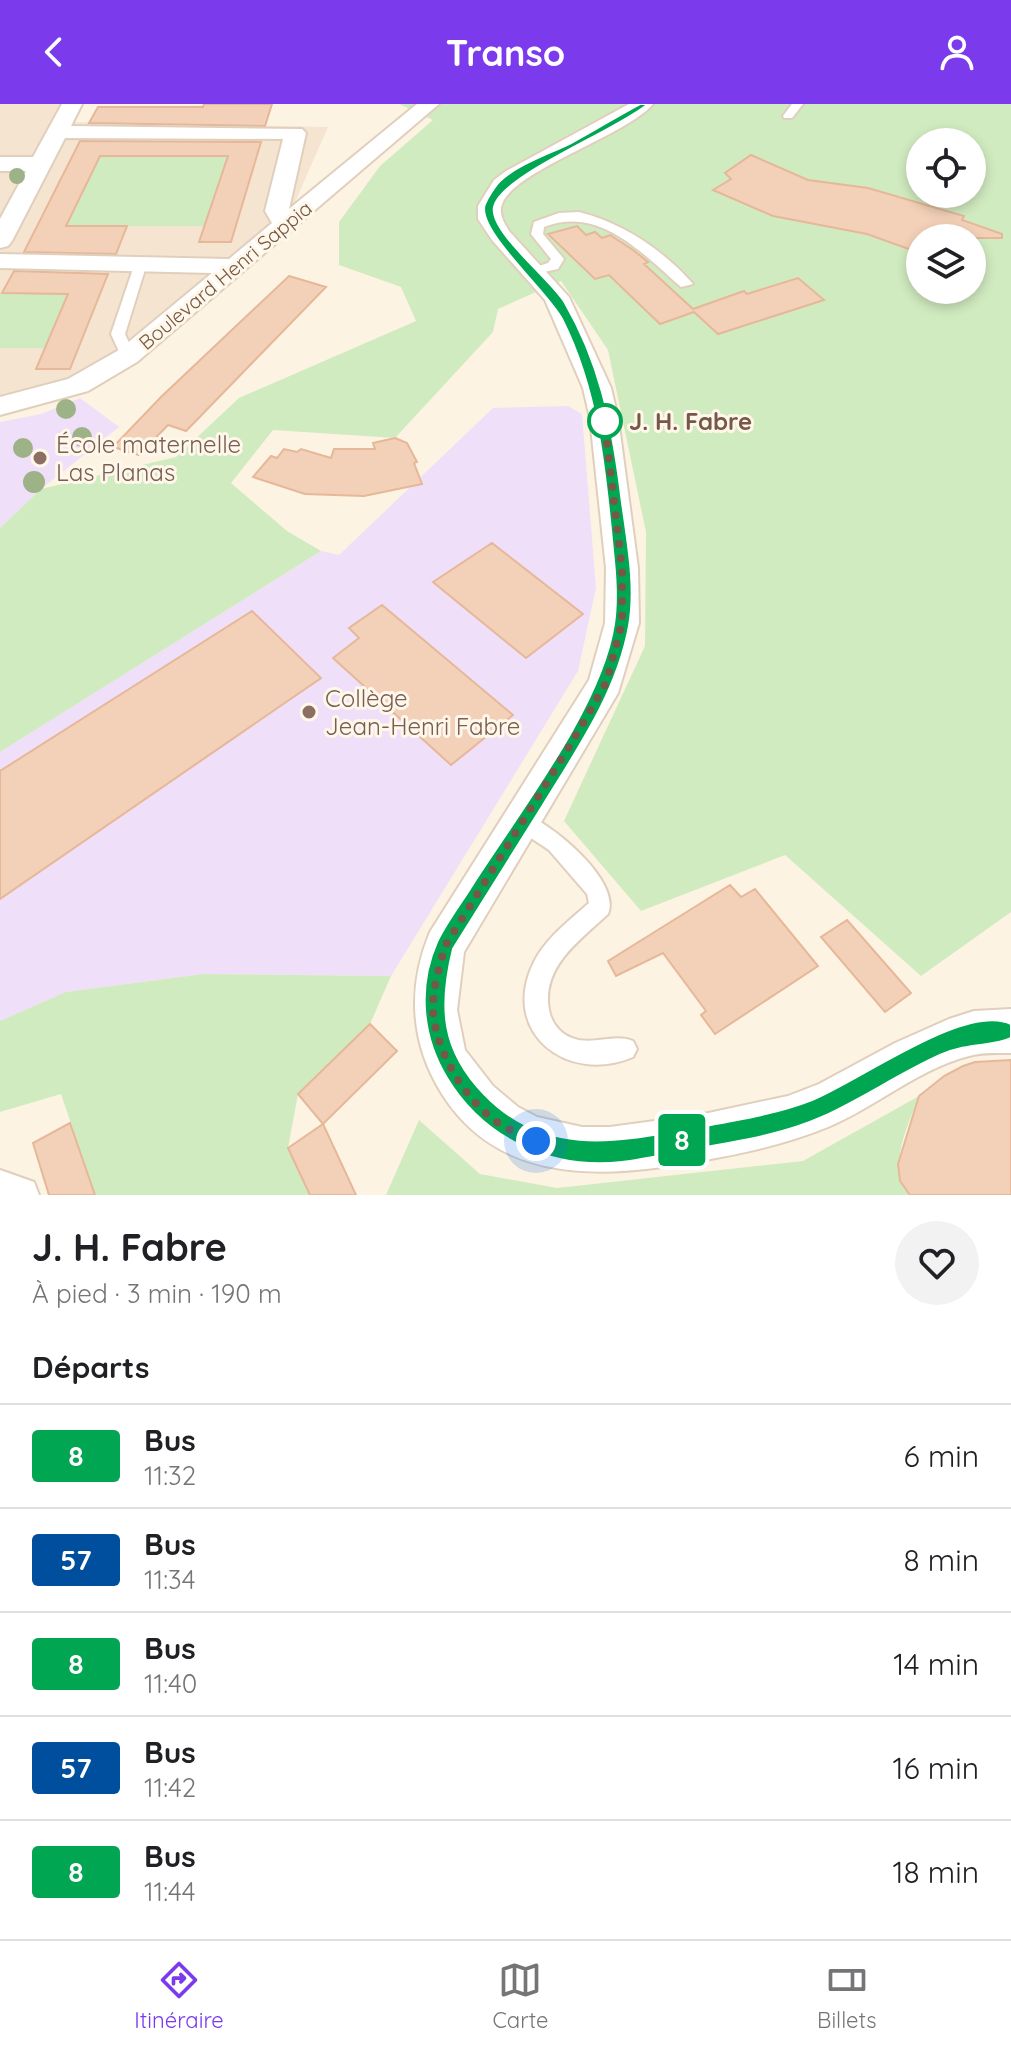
<!DOCTYPE html>
<html lang="fr">
<meta charset="utf-8">
<style>
body{margin:0;font-family:Quicksand,sans-serif;background:#f2f2f2;color:#202124;height:100vh;display:flex;flex-direction:column;font-size:30px;white-space:nowrap}
*{box-sizing:border-box;margin:0}
p{font-size:26px;color:#757577}
.icon{flex:none;width:44px;height:44px;fill:none;stroke:currentColor;stroke-width:2;stroke-linecap:round;stroke-linejoin:round}
.map{position:relative;height:1091px;overflow:hidden}
.side{display:flex;flex-direction:column;background:#fff;flex:1}
.side>*{flex:none}
.badge{padding:0 16px;border-radius:6px;font-size:28px;line-height:52px}
.controls{position:absolute;left:906px;top:24px;display:grid;gap:16px}
.controls a{display:grid;place-items:center;width:80px;height:80px;border-radius:50%;background:#fff;box-shadow:0 4px 12px #0003;font-size:40px}
.you{position:absolute;width:40px;height:40px;margin:-20px;border:6px solid #fff;border-radius:50%;background:#1a73e8;box-shadow:0 0 0 12px #1a73e833}
.map>.badge{position:absolute;translate:-50% -50%;box-shadow:0 0 0 4px #fff}
h2{padding:0 32px;font-size:30px;line-height:72px}
.round{display:grid;place-items:center;flex:none;width:84px;height:84px;border-radius:42px;background:#f2f2f2}
.headline{display:flex;align-items:center;justify-content:space-between;height:136px;padding:0 32px}
h1{font-size:38px;font-weight:700;line-height:60px}
ul{padding:0;list-style:none}
li{display:flex;align-items:center;gap:24px;height:104px;padding:0 32px;border-top:2px solid #e0e0e0}
li div{flex:1}
li b{display:block;font-size:30px}
li em{font-style:normal}
li .badge{min-width:88px;font-weight:700;text-align:center}
header{display:flex;justify-content:space-between;align-items:center;height:104px;padding:0 32px;background:#7c3aed;color:#fff;font-size:36px;font-weight:700}
.menu{display:flex;justify-content:space-around;align-items:center;height:112px;border-top:2px solid #e0e0e0;background:#fff;font-size:22px;color:#757577}
.menu a{display:grid;justify-items:center;gap:4px}
.menu .current{color:#7c3aed}
.map>svg:first-child{display:block}
</style>
<header><svg class="icon" aria-label="back" viewBox="0 0 24 24"><path d="M15 5l-7 7 7 7"/></svg>Transo<svg class="icon" aria-label="person" viewBox="0 0 24 24"><circle cx="12" cy="8" r="4"/><path d="M4 21q1-7 8-7t8 7"/></svg></header>
<div class="map">
<svg width="1011" height="1091" viewBox="0 0 1011 1091">
<rect width="100%" height="100%" fill="#fdf3e2"/>
<!-- residential -->
<path fill="#f5e5d0" d="M0,0H83L74,18L328,23L285,121L128,252L0,302Z"/>
<!-- education -->
<path fill="#f0dff9" d="M80,294L119,323L41,385L0,424V318L41,310Z
M568,302L582,310L596,484L578,567L391,872L203,870L67,888L0,917V648L321,447L339,451L493,304Z"/>
<!-- green -->
<path fill="#d1ebc0" fill-rule="evenodd" d="M399,0H1011V808L921,872L785,751L641,807L564,717L645,542L646,428L608,246L561,177L498,205L493,228L395,334L273,326L231,379L287,427L321,447L0,648V424L41,385L176,353L239,294L416,217L401,183L339,161V118L380,62L433,16ZM920,38H972V90H920ZM920,134H972V186H920Z
M100,52H228L204,122H66Z
M0,189L68,190L45,244H0Z
M203,870L391,872L370,920L298,990L288,1044L310,1091H95L61,990L0,1008V917L66,888Z
M919,992C907,1025 887,1060 910,1091H386L419,1016L480,1070L557,1084L803,1057Z"/>
<!-- building -->
<path fill="#f3d1b8" stroke="#e6b798" stroke-width="2" d="M204,0H272L265,22L89,19L98,3H203Z
M80,37L261,38L231,138H199L228,52H100L66,122H127L116,150L24,148Z
M751,51L808,76L868,84L964,112L962,116L1002,130V134H920V149L867,130L773,112L713,86L731,75L725,69Z
M577,122L586,131L595,128L602,134L610,131L633,146L648,158L644,160L693,205L744,187L747,190L798,174L824,196L718,230L694,208L660,220L609,171L595,175L548,130Z
M14,167L108,170L70,265H36L68,190L2,189Z
M289,172L326,183L186,327L168,321L139,351L113,343L161,293Z
M395,334L407,339L417,358L414,359L422,380L364,392L305,390L253,373L271,352L277,354L284,345L297,348L301,345L331,354L334,345H375L373,339Z
M492,439L583,510L526,554L433,478Z
M382,501L513,611L451,661L333,554L359,534L349,524Z
M252,507L321,574L0,795V667Z
M730,781L741,793L755,785L818,862L715,930L701,911L706,907L663,849L616,872L608,857Z
M847,816L911,889L885,908L821,833Z
M370,920L397,947L323,1020L298,990Z
M1011,956V1091H910L900,1077L898,1060L919,992L944,972L963,962L975,958Z
M70,1019L95,1091H49L33,1039Z
M323,1020L356,1091H310L288,1044Z"/>
<g fill="none" stroke-linecap="round" stroke-linejoin="round">
<!-- lane casing -->
<g stroke="#e1cfbd" stroke-width="4">
<path id="lane" d="M792,0H803L792,14H784L783,12Z
M579,108C623,119 663,146 693,180L681,183C642,149 599,101 544,123L543,130L564,155L558,165L530,171V165L548,159L551,155L531,130L534,118L559,109Z
M141,155L147,159L125,230L135,252L128,256L121,252L111,230L135,159Z
M523,709C551,719 622,777 608,810C579,837 541,863 549,906C551,918 560,930 572,934C592,942 614,929 633,937L637,945L633,953C567,981 499,928 534,858C546,834 569,817 589,799L587,790L549,746L516,724L513,718L516,712Z
M0,1066L34,1078L39,1091H0Z"/>
</g>
<!-- street casing -->
<g stroke="#e1cfbd" stroke-width="4">
<path id="street" d="M62,0H82L71,22L302,25L306,29L289,105L417,0H439L137,258L88,287L0,311V293L68,275L119,246L212,169L0,164V150L229,155L272,119L265,107L283,35L65,34L12,137L8,142L0,144V115L26,67H0V53H33Z
M629,0H653C627,32 505,69 501,104C500,113 505,120 509,127L569,193L611,284L618,314L638,464L639,519L618,589L464,848L457,906L465,946L493,982L518,1003L537,1013L582,1023H610L699,1011L788,992L819,980L895,939L949,915L974,907L1011,905V949C997,949 982,948 969,952C918,965 876,1003 828,1023C787,1040 744,1049 700,1057C606,1074 500,1082 442,990C410,939 407,883 430,828L589,576L605,519L606,464L590,314L583,284L545,196L492,136L478,115V102L494,76L506,67Z"/>
</g>
<!-- lane -->
<use href="#lane" fill="#fff" fill-rule="evenodd"/>
<!-- street -->
<use href="#street" fill="#fff" fill-rule="evenodd"/>
</g>
<!-- trees -->
<g fill="#9eb288">
<circle cx="17" cy="72" r="8"/>
<circle cx="66" cy="305" r="10"/>
<circle cx="82" cy="333" r="10"/>
<circle cx="23" cy="344" r="10"/>
<circle cx="34" cy="378" r="11"/>
</g>
<!-- line -->
<path fill="#00a651" stroke="#fff" stroke-width="2" d="M640,0H648C618,26 501,71 494,103C489,128 552,176 565,199C599,258 611,315 620,383C625,427 637,478 629,522C617,588 578,644 543,701C513,749 483,797 453,845C439,902 441,946 484,990C546,1055 621,1037 700,1023C737,1016 776,1010 812,996C861,976 966,898 1011,920V934C993,943 969,938 940,951C900,969 862,995 822,1013C784,1030 741,1037 701,1044C674,1048 648,1055 622,1058C551,1066 484,1035 447,974C422,933 417,883 437,838C447,817 463,797 475,777C520,707 602,601 614,520C617,500 616,477 614,457C606,374 600,290 562,215C548,188 475,125 485,100C488,93 495,82 500,77C518,60 549,50 571,39C594,27 617,12 640,0Z"/>
<g fill="none" stroke-linecap="round" stroke-linejoin="round">
<!-- walk -->
<path stroke="#755847" stroke-width="8" stroke-dasharray="0 14.4" d="M536,1037C523,1031 508,1026 497,1018C466,996 439,952 434,915C430,891 439,864 445,842L569,643L606,579L622,519V464L604,314L605,317"/>
</g>
<!-- markers -->
<circle fill="#fff" stroke="#00a651" stroke-width="4" cx="605" cy="317" r="16"/>
<g fill="#8d6e63" stroke="#fff7e9" stroke-width="3">
<circle cx="40" cy="354" r="8"/>
<circle cx="309" cy="608" r="8"/>
</g>
<g text-anchor="middle" dominant-baseline="central" stroke-width="6" stroke-linejoin="round" paint-order="stroke">
<!-- far-street labels -->
<g font-size="20" fill="#755847" stroke="#fff7e9">
<text transform="translate(225 171) rotate(-40)">Boulevard Henri Sappia</text>
</g>
<!-- stop labels -->
<g font-size="24" font-weight="bold" fill="#755847" stroke="#fff7e9" text-anchor="start">
<text x="629" y="317">J. H. Fabre</text>
</g>
<!-- education labels -->
<g font-size="24" fill="#785e54" stroke="#fff7e9" text-anchor="start">
<text x="56" y="340">École maternelle<tspan x="56" dy="28">Las Planas</tspan></text>
<text x="325" y="594">Collège<tspan x="325" dy="28">Jean-Henri Fabre</tspan></text>
</g>
</g>
</svg>
<div class="controls">
<a><svg class="icon" aria-label="locate" viewBox="0 0 24 24"><circle cx="12" cy="12" r="6"/><path d="M12 2v4M12 18v4M2 12h4M18 12h4"/></svg></a>
<a><svg class="icon" aria-label="layers" viewBox="0 0 24 24"><path d="M12 4l9 5-9 5-9-5zM3 14l9 5 9-5"/></svg></a>
</div>
<div class="you" style="left:536px;top:1037px"></div>
<b class="badge" style="left:682px;top:1036px;background:#00a651;color:#fff">8</b>
</div>
<section class="side">
<div class="headline"><div><h1>J. H. Fabre</h1><p>À pied · 3 min · 190 m</p></div><a class="round"><svg class="icon" aria-label="heart" viewBox="0 0 24 24"><path d="M12 20l-8-8c-3-5 5-10 8-4 3-6 11-1 8 4z"/></svg></a></div>
<h2>Départs</h2>
<ul>
<li><span class="badge" style="background:#00a651;color:#fff">8</span><div><b>Bus</b><p>11:32</p></div><em>6 min</em></li>
<li><span class="badge" style="background:#004f9e;color:#fff">57</span><div><b>Bus</b><p>11:34</p></div><em>8 min</em></li>
<li><span class="badge" style="background:#00a651;color:#fff">8</span><div><b>Bus</b><p>11:40</p></div><em>14 min</em></li>
<li><span class="badge" style="background:#004f9e;color:#fff">57</span><div><b>Bus</b><p>11:42</p></div><em>16 min</em></li>
<li><span class="badge" style="background:#00a651;color:#fff">8</span><div><b>Bus</b><p>11:44</p></div><em>18 min</em></li>
</ul>
</section>
<nav class="menu">
<a class="current"><svg class="icon" aria-label="directions" viewBox="0 0 24 24"><path d="M12 3l9 9-9 9-9-9zM9 14v-3h6M13 9l2 2-2 2"/></svg>Itinéraire</a>
<a><svg class="icon" aria-label="map" viewBox="0 0 24 24"><path d="M3 6l6-2 6 2 6-2v14l-6 2-6-2-6 2zM9 4v14M15 6v14"/></svg>Carte</a>
<a><svg class="icon" aria-label="tickets" viewBox="0 0 24 24"><path d="M3 7h18v10H3zM15 7v10"/></svg>Billets</a>
</nav>
